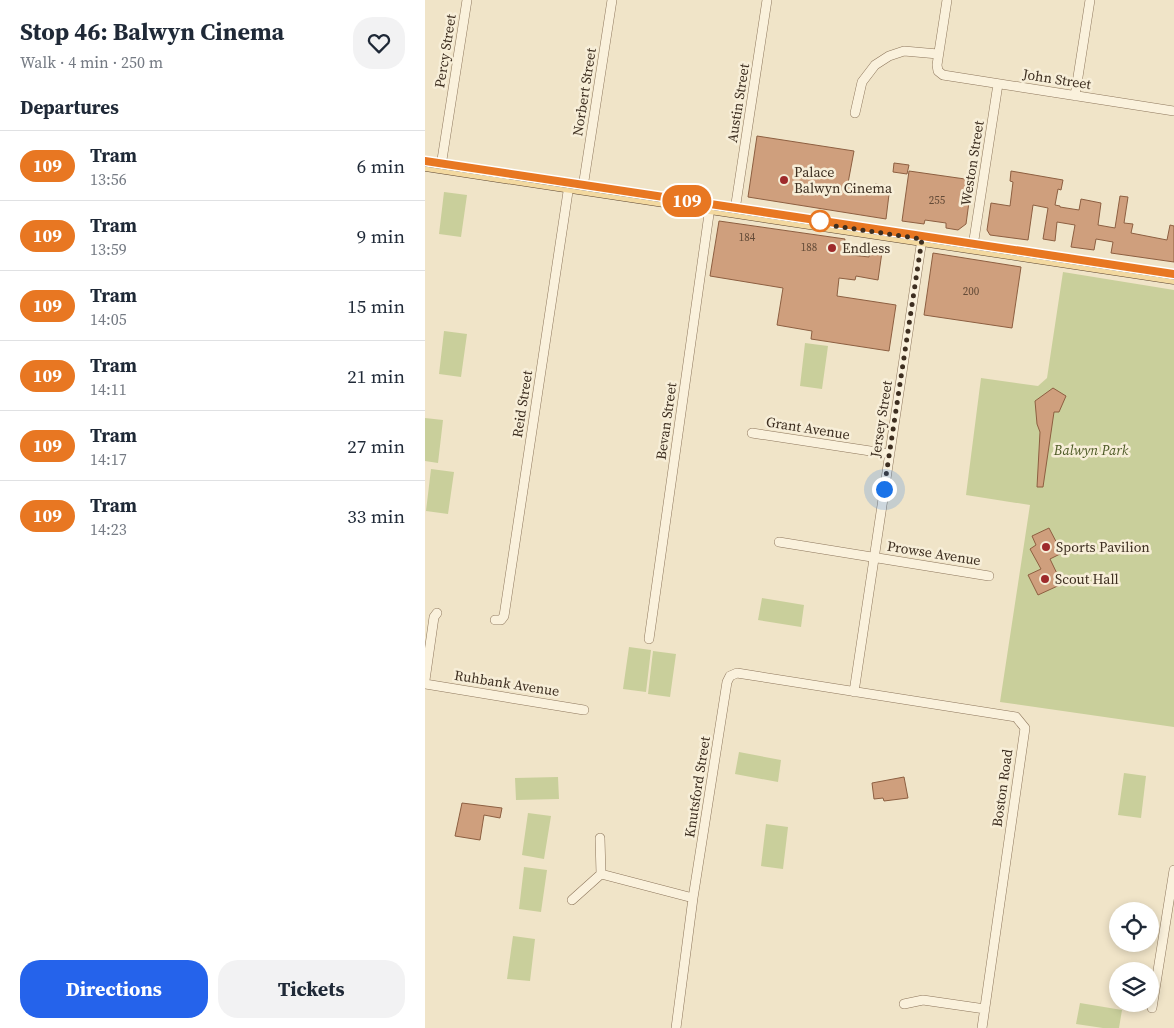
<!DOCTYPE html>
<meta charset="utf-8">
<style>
body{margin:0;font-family:"Source Serif 4",serif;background:#f2f2f3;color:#1f2937;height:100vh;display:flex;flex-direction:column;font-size:19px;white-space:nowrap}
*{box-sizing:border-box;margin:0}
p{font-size:16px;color:#747a83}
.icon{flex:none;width:28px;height:28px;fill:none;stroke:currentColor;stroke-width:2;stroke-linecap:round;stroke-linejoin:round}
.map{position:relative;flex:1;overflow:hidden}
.details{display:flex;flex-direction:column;background:#fff;width:425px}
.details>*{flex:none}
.badge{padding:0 10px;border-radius:16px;font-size:18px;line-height:32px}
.buttons{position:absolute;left:684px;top:902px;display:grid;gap:10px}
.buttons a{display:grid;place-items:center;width:50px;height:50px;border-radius:50%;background:#fff;box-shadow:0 2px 8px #0003;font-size:25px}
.you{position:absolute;width:25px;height:25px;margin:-12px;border:4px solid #fff;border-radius:50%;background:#1a73e8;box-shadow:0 0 0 8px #1a73e833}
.map>.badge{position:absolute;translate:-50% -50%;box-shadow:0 0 0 2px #fff}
h2{padding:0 20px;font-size:19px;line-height:45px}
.round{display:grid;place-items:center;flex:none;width:52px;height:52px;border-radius:20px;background:#f2f2f3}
.headline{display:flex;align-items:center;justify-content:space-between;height:85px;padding:0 20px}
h1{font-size:24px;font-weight:700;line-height:38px}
.action{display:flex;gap:10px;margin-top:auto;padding:10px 20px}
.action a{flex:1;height:58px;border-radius:20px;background:#2563eb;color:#fff;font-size:20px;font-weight:700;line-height:58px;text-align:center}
.action a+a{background:#f2f2f3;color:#1f2937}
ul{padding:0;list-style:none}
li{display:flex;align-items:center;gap:15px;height:70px;padding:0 20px;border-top:1px solid #e0e1e3}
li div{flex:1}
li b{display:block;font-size:19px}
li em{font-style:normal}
li .badge{min-width:55px;font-weight:700;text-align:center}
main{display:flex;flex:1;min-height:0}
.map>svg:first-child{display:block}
</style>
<main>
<section class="details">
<div class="headline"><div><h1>Stop 46: Balwyn Cinema</h1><p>Walk · 4 min · 250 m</p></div><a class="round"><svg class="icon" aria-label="heart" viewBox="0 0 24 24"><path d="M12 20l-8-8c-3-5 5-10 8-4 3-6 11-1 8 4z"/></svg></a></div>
<h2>Departures</h2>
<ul>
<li><span class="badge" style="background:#e87722;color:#fff">109</span><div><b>Tram</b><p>13:56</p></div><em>6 min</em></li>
<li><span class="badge" style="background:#e87722;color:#fff">109</span><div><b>Tram</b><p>13:59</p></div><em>9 min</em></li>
<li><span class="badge" style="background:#e87722;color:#fff">109</span><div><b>Tram</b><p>14:05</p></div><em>15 min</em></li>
<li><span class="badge" style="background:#e87722;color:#fff">109</span><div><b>Tram</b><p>14:11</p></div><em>21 min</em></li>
<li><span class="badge" style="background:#e87722;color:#fff">109</span><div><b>Tram</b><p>14:17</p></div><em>27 min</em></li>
<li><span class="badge" style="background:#e87722;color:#fff">109</span><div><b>Tram</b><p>14:23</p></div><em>33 min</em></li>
</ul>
<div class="action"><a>Directions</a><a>Tickets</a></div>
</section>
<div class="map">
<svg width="749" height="1028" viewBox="0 0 749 1028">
<rect width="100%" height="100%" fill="#f0e4c8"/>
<!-- green -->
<path fill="#c9cf9b" d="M19,192L42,195L36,237L14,234Z
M638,272L749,290V727L575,702L605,505L541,495L556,378L613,386L622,378Z
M19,331L42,334L36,377L14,374Z
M380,343L403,346L397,389L375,386Z
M0,418L18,420L13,463L0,461Z
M6,469L29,472L23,514L1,511Z
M337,598L379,605L376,627L333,620Z
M204,647L226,650L221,692L198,689Z
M228,651L251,654L245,697L223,694Z
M314,752L356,760L353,782L310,774Z
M699,773L721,776L716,818L693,815Z
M133,777L134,799L91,800L90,778Z
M103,813L126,816L119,859L97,855Z
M341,824L363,827L358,869L336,866Z
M99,867L122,870L116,912L94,909Z
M88,936L110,939L105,981L82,979Z
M655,1003L697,1010L694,1028H678L651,1024Z"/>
<!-- building -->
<path fill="#cf9f7d" stroke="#8d5f41" d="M332,136L429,151L423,183L449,189L450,184L465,186L461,219L323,197Z
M469,163L484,165L482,174L468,172Z
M484,171L547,180L541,224L533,230L521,228V223L500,220L499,224L477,221Z
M586,171L638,180L636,190L633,189L630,205L635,206V207L654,210L656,199L676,203L673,225L690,228L695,196L703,197L699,223L708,224L706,233L742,240L745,225L749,226V262L686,253L688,242L671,239L669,250L646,247L650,225L632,222L630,241L618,239L623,208L608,205L603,240L565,235L562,230L566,203L585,206L588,182L585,181Z
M294,221L420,239L418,254L444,257L445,251L457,252L453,280L431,276L430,280L414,278L412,296L471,305L464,351L386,339L387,331L352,325L358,288L285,276Z
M508,253L596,267L587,328L499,315Z
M628,388L641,396L634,412H629L618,487H612L615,432L612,424L610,401Z
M624,528L637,553L625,559L637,584L613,595L603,575L616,569L605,549L611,545L607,536Z
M479,777L483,798L459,801L458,798L449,799L447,783Z
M37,803L77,808L75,818L59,815L55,840L30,836Z"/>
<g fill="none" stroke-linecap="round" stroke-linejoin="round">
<!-- street casing -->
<g stroke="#8d765c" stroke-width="10">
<path id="street" d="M522,0L512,65L513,71L518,75L749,111
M650,96L665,0
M430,113L437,82L450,65L464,56L479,51L513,54
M16,166L42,0
M158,187L187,0
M310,210L342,0
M548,246L573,84
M327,433L465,454
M354,542L564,576
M70,620H76L79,616L144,185
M224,639L285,207
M0,680L9,617L12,613
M0,684L159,710
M429,692L497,239
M175,838L176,874L268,898
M147,900L176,874
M479,1004L498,1000L560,1009
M727,1008L749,870
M251,1028L268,898L302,682L305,676L312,673L591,717L600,728L557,1028"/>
</g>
<!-- primary casing -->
<g stroke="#5b4430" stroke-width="15">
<path id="primary" d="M0,164L749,277"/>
</g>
<!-- street -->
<use href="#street" stroke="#faf1dc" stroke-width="9"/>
<!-- primary -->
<use href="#primary" stroke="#f3d9a0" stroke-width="14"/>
<!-- tram -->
<path stroke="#3d2e20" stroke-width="1" d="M0,166L749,279"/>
</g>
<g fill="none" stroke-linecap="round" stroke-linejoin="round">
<!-- line casing -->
<g stroke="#fff" stroke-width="11">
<path id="line" d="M0,161L749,274"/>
</g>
<!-- line -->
<use href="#line" stroke="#e87722" stroke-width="8"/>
<!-- walk -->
<path stroke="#3d2e20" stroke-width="5" stroke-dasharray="0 9" d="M395,221L397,224L497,239L459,489"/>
</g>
<!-- markers -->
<g fill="#9e2a2b" stroke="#f7eed8" stroke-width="2">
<circle cx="359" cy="180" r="5"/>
<circle cx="407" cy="248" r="5"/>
<circle cx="621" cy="547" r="5"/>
<circle cx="620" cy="579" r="5"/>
</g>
<circle fill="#fff" stroke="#e87722" stroke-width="2.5" cx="395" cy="221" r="10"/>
<g text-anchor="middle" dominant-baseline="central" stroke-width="5" stroke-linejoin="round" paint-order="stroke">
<!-- number labels -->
<g font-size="11" fill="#624a37">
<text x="512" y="200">255</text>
<text x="322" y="237">184</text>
<text x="384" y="247">188</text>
<text x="546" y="291">200</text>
</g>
<!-- street labels -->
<g font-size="14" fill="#3d2e20" stroke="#f7eed8">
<text transform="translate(20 51) rotate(-81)">Percy Street</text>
<text transform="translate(632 79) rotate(9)">John Street</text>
<text transform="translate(159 92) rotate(-81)">Norbert Street</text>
<text transform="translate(313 103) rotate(-81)">Austin Street</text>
<text transform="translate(547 163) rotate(-81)">Weston Street</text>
<text transform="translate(97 404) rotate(-81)">Reid Street</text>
<text transform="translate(456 419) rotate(-81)">Jersey Street</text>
<text transform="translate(241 421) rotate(-82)">Bevan Street</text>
<text transform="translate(383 428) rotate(9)">Grant Avenue</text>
<text transform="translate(509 553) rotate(9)">Prowse Avenue</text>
<text transform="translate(82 683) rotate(9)">Ruhbank Avenue</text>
<text transform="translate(272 787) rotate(-81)">Knutsford Street</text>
<text transform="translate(577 788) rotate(-82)">Boston Road</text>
</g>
<!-- poi labels -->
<g font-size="14" fill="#3d2e20" stroke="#f7eed8" text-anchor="start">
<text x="369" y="172">Palace<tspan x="369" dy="16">Balwyn Cinema</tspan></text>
<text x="417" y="248">Endless</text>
<text x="631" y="547">Sports Pavilion</text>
<text x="630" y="579">Scout Hall</text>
</g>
<!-- park labels -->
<g font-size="14" font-style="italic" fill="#4d5a26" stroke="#f7eed8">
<text x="666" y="450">Balwyn Park</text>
</g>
</g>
</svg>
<div class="buttons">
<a><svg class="icon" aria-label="locate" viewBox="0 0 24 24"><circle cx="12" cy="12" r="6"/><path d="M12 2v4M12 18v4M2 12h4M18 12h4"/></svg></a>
<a><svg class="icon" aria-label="layers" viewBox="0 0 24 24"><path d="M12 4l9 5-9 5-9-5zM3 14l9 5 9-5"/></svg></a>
</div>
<div class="you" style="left:459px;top:489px"></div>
<b class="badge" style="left:262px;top:201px;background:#e87722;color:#fff">109</b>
</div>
</main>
